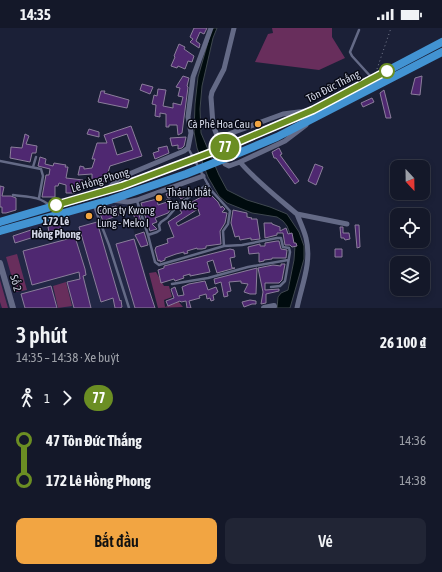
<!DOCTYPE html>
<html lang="vi">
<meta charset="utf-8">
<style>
body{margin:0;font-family:"Asap Condensed",sans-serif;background:#212535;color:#f1f3f6;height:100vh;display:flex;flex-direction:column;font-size:15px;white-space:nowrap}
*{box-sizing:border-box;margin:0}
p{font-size:13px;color:#9da0a8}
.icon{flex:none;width:22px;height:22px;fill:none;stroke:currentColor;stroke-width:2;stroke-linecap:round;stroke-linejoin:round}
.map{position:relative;height:280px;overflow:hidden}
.drawer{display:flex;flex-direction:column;background:#141829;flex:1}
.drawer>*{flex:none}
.badge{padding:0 8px;border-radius:13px;font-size:14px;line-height:26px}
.needle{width:26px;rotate:158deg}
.fabs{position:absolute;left:390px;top:132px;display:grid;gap:8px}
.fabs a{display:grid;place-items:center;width:40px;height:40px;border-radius:8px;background:#141829;box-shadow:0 2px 6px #0003,0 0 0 1px #333746;font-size:20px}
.map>.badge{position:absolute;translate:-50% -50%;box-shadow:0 0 0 2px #fff}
.legs{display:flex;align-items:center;gap:6px;height:44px;padding:0 16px;font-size:13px}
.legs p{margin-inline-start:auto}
.overview{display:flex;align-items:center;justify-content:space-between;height:68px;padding:0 16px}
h1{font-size:22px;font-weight:600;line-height:30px}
.primary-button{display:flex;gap:8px;margin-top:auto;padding:8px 16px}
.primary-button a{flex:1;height:46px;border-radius:8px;background:#f2a542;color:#111;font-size:16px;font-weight:600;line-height:46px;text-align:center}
.primary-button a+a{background:#212535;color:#f1f3f6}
ul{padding:0 16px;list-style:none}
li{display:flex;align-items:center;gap:14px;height:40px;font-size:15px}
li i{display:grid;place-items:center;width:6px;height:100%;margin:0 5px;background:currentColor}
li i::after{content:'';width:10px;height:10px;margin:-5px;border:3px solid;border-radius:50%;background:#141829}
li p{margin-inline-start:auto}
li:first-child i{background:linear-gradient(#0000 50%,currentColor 0)}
li:last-child i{background:linear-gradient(currentColor 50%,#0000 0)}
.status{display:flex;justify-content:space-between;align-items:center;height:28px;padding:0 20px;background:#141829;direction:ltr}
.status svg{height:11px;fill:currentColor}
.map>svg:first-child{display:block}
</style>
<div class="status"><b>14:35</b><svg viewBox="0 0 49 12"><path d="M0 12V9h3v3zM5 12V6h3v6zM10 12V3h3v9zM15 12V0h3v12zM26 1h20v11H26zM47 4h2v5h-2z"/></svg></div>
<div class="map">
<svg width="442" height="280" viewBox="0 0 442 280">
<rect width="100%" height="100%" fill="#1b2037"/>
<!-- built -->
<path fill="#222745" d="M125,171L155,280H0V207Z"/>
<!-- green -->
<path fill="#682e5c" d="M272,0H332V9L345,30L319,42L255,34L268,6L273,5Z
M17,226L27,262L16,264L6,229Z
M156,244L164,258H169L172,269L164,272L165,279L176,275L178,273L183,279L158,280L149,245Z
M0,252L8,280H2L0,274Z
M66,254L72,278L58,280L53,258Z"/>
<!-- water -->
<path fill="#000b0e" stroke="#3f484f" d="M212,0H217L213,10L202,58L200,81L201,105L219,147L227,162L247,172L270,179L287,186L299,204L304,218V231L290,280H277L278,269L281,265L288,262L294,232L295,218L287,198L283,193L277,189L252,185L227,175L219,168L208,149L197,120L194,104L195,76L198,49Z"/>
<!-- building -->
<path fill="#4f2871" stroke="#8b7e9b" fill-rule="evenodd" d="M194,0H207L204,6L200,4L196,13L200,16L199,20L190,14L193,11L190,9Z
M179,16L185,19L184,21L194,28L192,34L188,33L185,41L178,38L177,40L171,38L175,29L174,28Z
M183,48L189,50L187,58L188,59L182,105L178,107L177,97H169V99H166V86L160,85V89L155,88L156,77L152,76L154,67L157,68L158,61L166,62L163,78L173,80V75L181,77L183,69L178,68L180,60L176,59Z
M422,48L420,67L411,66L415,50Z
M142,56L153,59L150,66L140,62Z
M384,62L391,90H386L380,65Z
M101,63H105L104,65L129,72L127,80L98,74Z
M372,70L374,74L363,79L361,75Z
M131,98L142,128L110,138L105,154H102L101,156H97V154L92,153V146L78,147L80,138L84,139V141L92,140L95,131H92L97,115H107L104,107ZM127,106L133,122L117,127L112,111Z
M89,101L99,104V109L87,106Z
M25,106L29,108L26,116L37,118L36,125H32L30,134L10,130L11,119L22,120Z
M186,109L184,118L182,120L178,121V117L172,118L170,110Z
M167,118L169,125L155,131L153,125L159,123L158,120Z
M279,120L282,126L280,127L299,153L295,156L276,130H274L272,124Z
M40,129L46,131L45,136L53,138L54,135L66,137L65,139H68L66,150L83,152L84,161L75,162V165H66V157L59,155L58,158H55V169H42L46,147H49L50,141L38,138Z
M315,136L323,139L316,157L308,153Z
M0,158L4,159L2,168H11L16,170V182L6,185H2V179H0Z
M179,161L180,165L182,164L183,165L187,163L189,166L181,171L177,166L168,170L166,166Z
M207,161L211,168H212L218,174L221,180L222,178L225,181L222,184L227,185L225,195L220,203L221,216L206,218V220L202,221H197V220L187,223L188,225L184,226V224L176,226L165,230V232L160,234V232L158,233L155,222L156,219L168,215L167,211L174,209L168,194L182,185L180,182L185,179L183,176L186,174L188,176L207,166L197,167ZM198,181L200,187L178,198L176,195Z
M157,171L158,177L167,174L166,172L170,171L173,178L168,185L155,190L157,194L152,196L157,201L150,203L141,175Z
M116,178L119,187L103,193L99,183Z
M233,182L247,185V189L252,190L251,191H257L260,211L251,212V210L240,212L239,208L235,209L231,195Z
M138,184L142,196L137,197L133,185Z
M97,194L120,273L121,272L122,279L120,280H115L113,270L101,274L79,199Z
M59,195L61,200L49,204L48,199Z
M264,195H272V196L280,199V203L286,200L288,206L292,205L294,215H296L297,218L292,219L290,217H285L283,205H277V207L265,210Z
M355,197H359L360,219L357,220Z
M340,199H343V205H349L350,211L345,212L344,210H341Z
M31,202L34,209L15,215L13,208Z
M144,204L148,217L141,219L135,207Z
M75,209L85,241L86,247L83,248L91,280H74L67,254L80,251L79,244L32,257L23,223Z
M134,211L148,259L155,280H135L116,216Z
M277,213H279L281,221L287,222L286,230H272V231L264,232V233L259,234V225L249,226L248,219L260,216V218H265V215Z
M230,221L234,222L235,229L230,230L232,240H235L217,245L213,232L207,234L210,244L190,248V246L183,248L184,250L175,253L174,251L161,255L158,242L164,240V238Z
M335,221H342V229H335Z
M281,236H285L282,252L279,255H265V262L279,261V263L266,266V275L261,276L263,264L258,240L273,237L281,238Z
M257,240L256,266H250L244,264L248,256L241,255V253L229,254L231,263L227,264L228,268L224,269L221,254L215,256L214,251Z
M205,253L208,262L216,259L218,264L216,265V266L213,267L214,272L211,273L210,270L207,271L206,266L199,268L200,270L189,273L191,280H187L186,273L181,274L180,273L168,278L166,273L174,270L171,261L175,259L178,268L184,267L182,259L189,256Z
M51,258L57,280H25L21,266Z
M250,272L256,273V276H252L244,279L242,274Z"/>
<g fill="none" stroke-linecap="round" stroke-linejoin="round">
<!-- path -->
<path stroke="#797e91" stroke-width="1" stroke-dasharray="1 3" stroke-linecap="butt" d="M377,41L391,0"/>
<!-- service -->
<path stroke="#646a86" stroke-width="2.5" d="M359,2L350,24L352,28L372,50
M188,120L211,162L230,183L228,196L223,203L224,218
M0,133L41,141L43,148L39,170
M33,139L36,129
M13,167C27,169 40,168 50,178
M137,173L148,207L155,234L159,237L224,218L242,217L277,210H281L283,219L289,220L290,224L285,253L280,258L271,259
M94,178L109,217L129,280
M148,207L157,204L160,202L159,197L161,194L167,190L179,176L208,156
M172,256L208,250L248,239L288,232"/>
<!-- minor -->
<path stroke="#646a86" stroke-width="5" d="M234,0L224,41L212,64L211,69L213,97L218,110L283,86L306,83
M306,97L285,113L240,134C256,153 278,170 297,186L347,196
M218,110L215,115L225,136L229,138L240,134
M108,161L116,153L122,149L184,123L188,120L191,105L188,89L193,49L211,0
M112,172L128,174L137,172L203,148
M297,280C302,256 312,234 306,210C304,202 300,194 297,186"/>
<!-- tertiary -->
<path stroke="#646a86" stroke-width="6" d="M0,235L13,280
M264,280L274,278"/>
<!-- trunk -->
<path stroke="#4293d2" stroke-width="8" d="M0,194L122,158L231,117L313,82L442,14
M0,203L110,172L186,146L234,127L277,109L442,24"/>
</g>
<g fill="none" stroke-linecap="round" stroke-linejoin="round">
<!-- line-1 casing -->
<g stroke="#fff" stroke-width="9">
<path id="line-1" d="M56,177L122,158L231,117L313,82L387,43"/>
</g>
<!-- line-1 -->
<use href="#line-1" stroke="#6b8e23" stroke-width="6"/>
</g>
<!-- markers -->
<g fill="#fff" stroke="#6b8e23" stroke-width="2">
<circle cx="387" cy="43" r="7"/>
<circle cx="56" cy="177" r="7"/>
</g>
<g fill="#f2a542" stroke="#080a15" stroke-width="1.5">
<circle cx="258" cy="96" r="4"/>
<circle cx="159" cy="170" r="4"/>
<circle cx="89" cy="188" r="4"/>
</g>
<g text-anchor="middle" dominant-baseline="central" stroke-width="3" stroke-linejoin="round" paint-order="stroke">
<!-- street labels -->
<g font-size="11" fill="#d2d6e6" stroke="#080a15">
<text transform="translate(333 58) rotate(-27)">Tôn Đức Thắng</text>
<text transform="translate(100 152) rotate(-17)">Lê Hồng Phong</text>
<text transform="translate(16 255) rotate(74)">Số 2</text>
</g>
<!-- poi labels -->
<g font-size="11" fill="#d2d6e6" stroke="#080a15" text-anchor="start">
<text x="250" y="96" text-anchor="end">Cà Phê Hoa Cau</text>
<text x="167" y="164">Thánh thất<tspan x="167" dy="13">Trà Nóc</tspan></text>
<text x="97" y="182">Công ty Kwong<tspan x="97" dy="13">Lung - Meko I</tspan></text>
</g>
<!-- stop labels -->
<g font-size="11" font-weight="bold" fill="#d2d6e6" stroke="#080a15">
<text x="56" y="193">172 Lê<tspan x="56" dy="13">Hồng Phong</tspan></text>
</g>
</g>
</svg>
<div class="fabs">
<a><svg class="needle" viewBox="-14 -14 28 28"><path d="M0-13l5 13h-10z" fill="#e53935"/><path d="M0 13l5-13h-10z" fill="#9da0a8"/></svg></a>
<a><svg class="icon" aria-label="locate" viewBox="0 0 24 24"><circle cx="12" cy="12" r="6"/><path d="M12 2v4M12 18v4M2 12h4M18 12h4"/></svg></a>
<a><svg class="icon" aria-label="layers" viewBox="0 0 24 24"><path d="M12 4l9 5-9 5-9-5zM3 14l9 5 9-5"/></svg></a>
</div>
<b class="badge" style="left:225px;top:119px;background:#6b8e23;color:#fff">77</b>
</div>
<section class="drawer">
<div class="overview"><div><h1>3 phút</h1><p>14:35 – 14:38 · Xe buýt</p></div><b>26 100 ₫</b></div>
<div class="legs"><svg class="icon" aria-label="walk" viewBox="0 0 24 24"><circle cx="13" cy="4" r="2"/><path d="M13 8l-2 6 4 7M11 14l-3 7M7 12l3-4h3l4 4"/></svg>1<svg class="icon" aria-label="forward" viewBox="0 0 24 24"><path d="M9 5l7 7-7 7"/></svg><b class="badge" style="background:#6b8e23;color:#fff">77</b></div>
<ul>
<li><i style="color:#6b8e23"></i><b>47 Tôn Đức Thắng</b><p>14:36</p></li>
<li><i style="color:#6b8e23"></i><b>172 Lê Hồng Phong</b><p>14:38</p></li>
</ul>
<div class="primary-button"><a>Bắt đầu</a><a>Vé</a></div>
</section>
